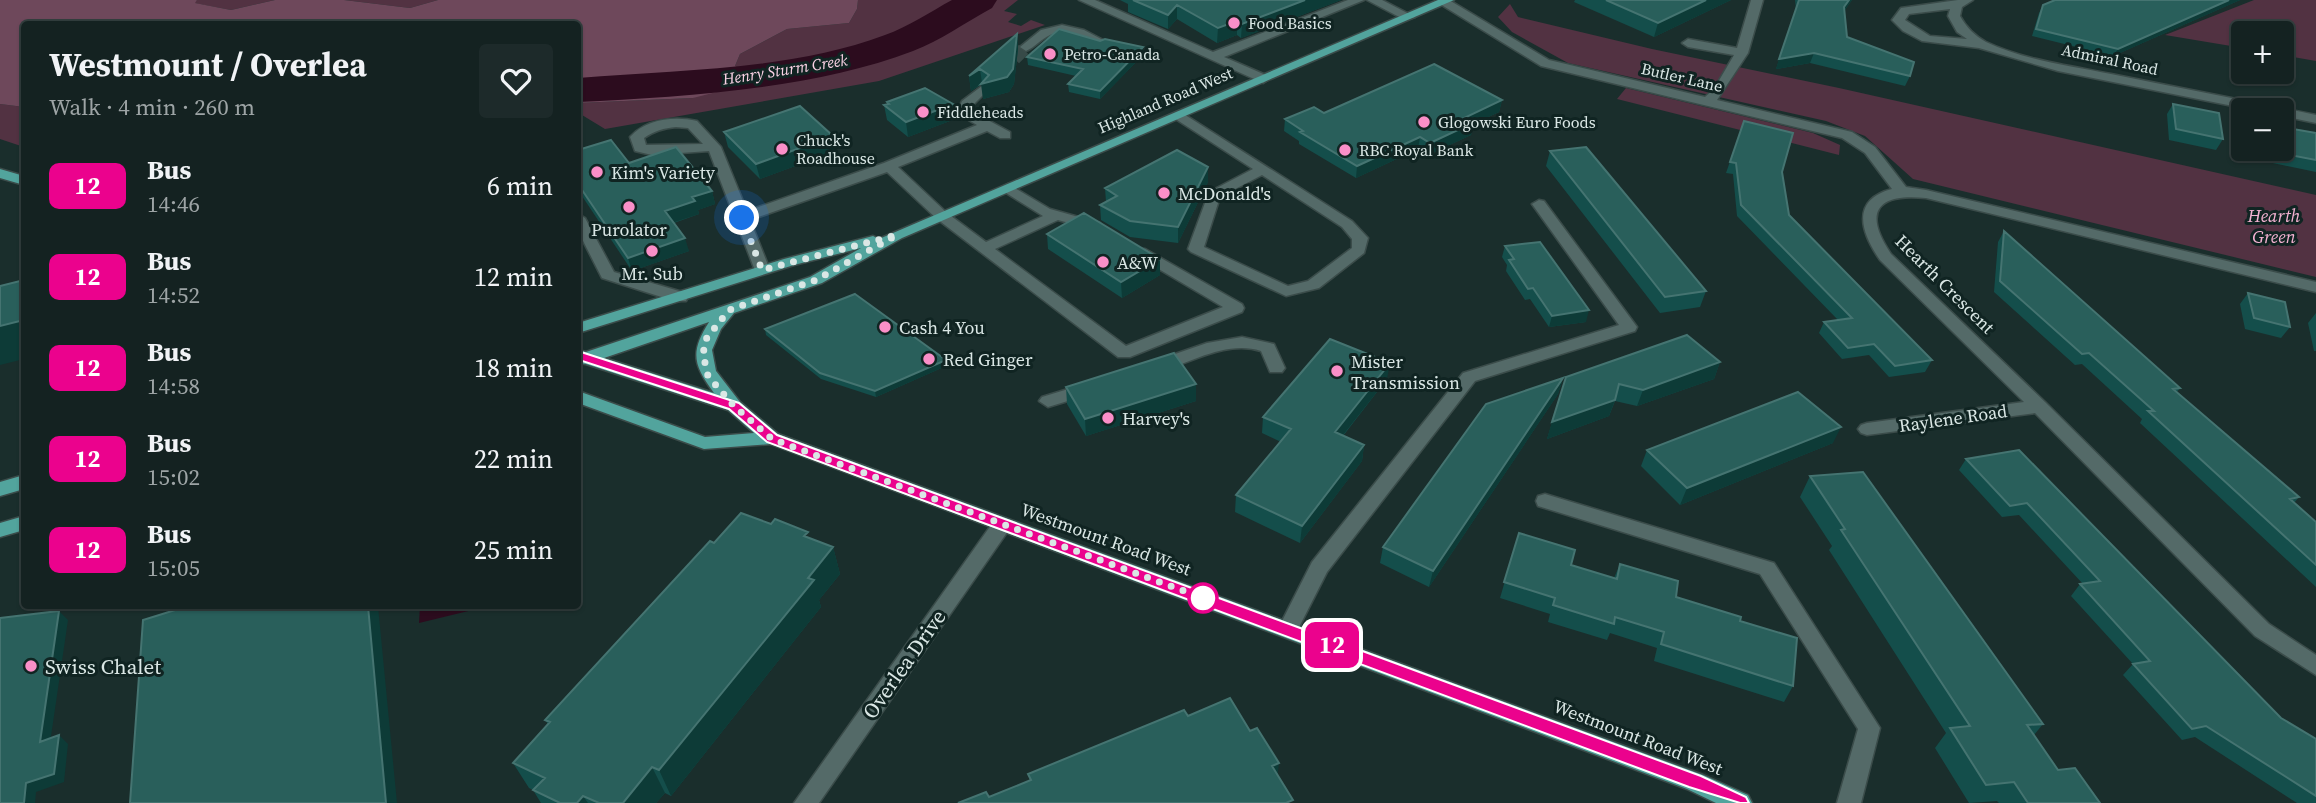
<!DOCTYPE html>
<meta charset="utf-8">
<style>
body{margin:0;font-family:"Source Serif 4",serif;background:#1d2a2a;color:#f1f3f6;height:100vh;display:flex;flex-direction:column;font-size:26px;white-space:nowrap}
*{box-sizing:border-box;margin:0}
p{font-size:23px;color:#9da4a5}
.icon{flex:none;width:38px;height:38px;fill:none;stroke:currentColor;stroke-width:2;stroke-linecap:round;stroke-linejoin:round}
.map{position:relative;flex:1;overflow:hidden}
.drawer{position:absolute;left:21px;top:21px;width:560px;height:588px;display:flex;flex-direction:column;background:#142221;border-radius:7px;box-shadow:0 2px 5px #0004,0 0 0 2px #333f3f}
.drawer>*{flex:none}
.badge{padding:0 14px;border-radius:10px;font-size:24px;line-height:46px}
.fabs{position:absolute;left:2231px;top:21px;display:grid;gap:14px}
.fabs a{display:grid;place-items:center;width:63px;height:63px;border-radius:7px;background:#142221;box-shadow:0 2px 5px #0004,0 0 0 2px #333f3f;font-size:35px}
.you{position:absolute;width:35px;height:35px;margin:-18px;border:5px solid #fff;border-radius:50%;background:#1a73e8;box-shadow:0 0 0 10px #1a73e833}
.map>.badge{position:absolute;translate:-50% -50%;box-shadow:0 0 0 4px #fff}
.round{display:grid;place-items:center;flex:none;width:74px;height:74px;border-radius:7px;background:#1d2a2a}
.headline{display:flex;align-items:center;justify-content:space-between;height:119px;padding:0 28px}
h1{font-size:33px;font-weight:700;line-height:52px}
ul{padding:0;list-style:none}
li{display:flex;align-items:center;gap:21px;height:91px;padding:0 28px}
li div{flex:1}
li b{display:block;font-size:26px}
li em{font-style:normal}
li .badge{min-width:77px;font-weight:700;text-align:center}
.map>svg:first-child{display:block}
</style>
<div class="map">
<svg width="2316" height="803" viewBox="0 0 2316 803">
<rect width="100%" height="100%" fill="#1a2e2c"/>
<!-- green -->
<path fill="#523242" d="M197,0H275L231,10L194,3Z
M344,0H438L410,8Z
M858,0H1018L1004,11L1017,14L1008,22L1021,26L1031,20L1045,25L879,81L605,129L582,115L578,116V103L693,98L735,66L740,54L787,29L849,23L857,9Z
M2254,0H2316V61L2282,55V33H2244L2243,48L2165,35Z
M1510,4L1518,17L1652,49L1839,88L2316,195V277L1913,179L1865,136L1826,121L1568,63L1512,32L1498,17Z
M1626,88L1813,133L1840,145L1839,155L1617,99Z
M0,104L24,107V147L0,139Z"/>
<!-- forest -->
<path fill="#6e485b" d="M0,0H197L195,3L231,10L275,0H344L410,8L438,0H858L857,9L849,23L787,29L740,54L735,66L741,70L736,87L693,98L578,103V24H24V107L0,104Z"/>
<!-- water -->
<path fill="#2c0c1e" d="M420,606H489L419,623Z"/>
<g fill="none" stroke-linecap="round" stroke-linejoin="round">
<!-- river -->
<path fill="#2c0c1e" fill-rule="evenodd" d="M952,0H997L992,8C966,22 940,41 913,51C814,89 683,97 578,102V78C680,69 788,71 885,35C908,27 930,12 952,0Z"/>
<!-- minor-tunnel -->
<path stroke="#374a48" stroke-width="13" stroke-dasharray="13 6" stroke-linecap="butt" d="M1001,72L1026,47"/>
<!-- minor casing -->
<g stroke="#3b4c4a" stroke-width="3">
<path id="minor" d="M1079,0H1095L1213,52L1348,0H1364L1224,57L1268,76L1269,79L1263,83Z
M1367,0H1382L1415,17L1405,20Z
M1440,0H1449L1549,60L1705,97L1714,89L1734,55L1688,47L1682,43L1688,39L1737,48L1751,0H1763L1748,53L1717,100L1852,132L1875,147L1906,187L1926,190L2316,282V292L1926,198C1878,193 1862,211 1891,254L2045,402L2269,624L2316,655V675L2255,636L2035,413L1867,435L1861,433L1858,429L1861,425L1867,423L2024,402L1880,260C1861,233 1850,200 1892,189L1865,153L1842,138L1541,66L1440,4Z
M1958,0H1973L1962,7L1960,16C1966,27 1975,36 1986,42C2024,60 2071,66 2111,74C2180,88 2249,101 2316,115V123L2282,116V110H2253L2058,71L1979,48L1922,41L1903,31L1892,20L1901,8ZM1950,9L1948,16L1957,32L1967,39L1930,36L1905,20L1909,14Z
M1062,25L1084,30L1107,42L1101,46C1085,41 1068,26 1050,35C1041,39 1035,47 1026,51L1020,47L1041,30Z
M982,86L988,90L973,105L971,111L1010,132V138H1000L987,131L898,167L947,213L986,242L1043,216L1003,191L1001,188L1008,184L1050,209L1100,223L1102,226L1100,229L1095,230L1058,220L995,249L1126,346L1223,307L1135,255L1132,252L1135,249H1145L1242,304L1244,308L1242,312L1130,357H1118L937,219L887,172L750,220L770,270L768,273H756L709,151L652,155L635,151L630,137C646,119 674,116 697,121L721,147L747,211L884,163L977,125L957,113L962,101ZM676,127L688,128L703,144L646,145L644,138C654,131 664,128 676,127Z
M1179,111L1352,221L1368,238L1364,253L1319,288L1286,296L1191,252L1188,249L1209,192L1253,169L1174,118L1172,115ZM1262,175L1342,227L1352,239V248L1308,281L1288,286L1204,247L1220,197Z
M1539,200L1544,201L1637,327L1635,331L1475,381L1327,572L1295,635L1288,637L1281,635L1278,629L1312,562L1463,373L1619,325L1532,204Z
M578,214L585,218L614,272L686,293L688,297L686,301H674L602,278L578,231Z
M1242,337L1274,344L1285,368L1282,372H1270L1261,351C1226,340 1191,363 1158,372L1150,366L1152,362L1207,343Z
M1088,383L1094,385L1097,389L1094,393L1048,407L1039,401L1042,397Z
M1545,494L1774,563L1880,728L1861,803H1837L1858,729L1760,574L1538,506L1536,501L1538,496Z
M1001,519L1008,521L1011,526L1008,531L819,803H794L994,521Z"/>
</g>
<!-- major casing -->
<g stroke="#3b4c4a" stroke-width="3">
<path id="major" d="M1438,0H1454L902,238L822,283L734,313L721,329L712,350L716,371L740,402L778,434L1703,775L1748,795L1752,803H1716L1687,789L771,444L704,449L578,403V391L705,437L754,433L728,410L586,364L578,363V350L586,352L810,277L861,248L794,265L578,333V323L784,259L873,236L879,239ZM709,322C690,352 693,365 714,393L604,358Z
M0,169L24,176V185L0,178Z
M24,475V489L0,496V482Z
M24,516V530L0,537V523Z"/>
</g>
<!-- minor -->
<use href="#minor" fill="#546a68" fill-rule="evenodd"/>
<!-- major -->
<use href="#major" fill="#52a49d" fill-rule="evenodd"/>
</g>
<!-- wall -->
<path fill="#144e4b" d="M1120,0H1341L1241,38L1237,35L1217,43L1177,19L1168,29L1128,12V4Z
M1575,0H1731L1654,37L1574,2Z
M1795,0H1852L1844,11L1847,37L1910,76L1905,86L1810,63L1776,69L1796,10Z
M2055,0H2240L2113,56L2032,36L2039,13L2043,5Z
M1017,34L1018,49L1014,84L1009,92L983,99L982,84L971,91L969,76Z
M1143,55L1100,99L1069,92L1068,84L1076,76L1028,65L1027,57Z
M1502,100L1499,112L1473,124L1471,135L1428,155L1418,149L1356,178L1299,144V141L1284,131L1285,119L1324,113Z
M887,102L953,104L955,119L908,137L887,120L884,105L887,104Z
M2173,104L2223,139L2216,150L2169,140L2167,114Z
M1744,121L1782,172L1789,215L1932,360L1925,372L1889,377L1869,355L1842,359L1819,333L1824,322L1838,320L1737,216L1733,174L1726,173Z
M724,132L833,136L836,151L760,179L728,147Z
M2316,133V172L2268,162L2266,149H2282Z
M578,150L629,163L712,191L715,204L698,210L699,214L674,223L689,251L632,271L578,190Z
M1550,151L1706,291L1700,307L1660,313L1546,166Z
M1208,182L1178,243L1130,237L1101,220L1100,205L1106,202L1105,188Z
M2004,231L2180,388L2177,392L2299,497L2294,503L2316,522V587L2140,423L2142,419L2082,364L2075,365L1994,292L1998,242Z
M1047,234L1160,259V275L1122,298L1048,249Z
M1505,246L1586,322L1549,327L1530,299L1525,300L1506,271L1507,265L1502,257Z
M2248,293L2290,327L2281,338L2245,329L2240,304Z
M2316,313V351H2314L2308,323Z
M765,329L946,360V366L876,397L821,379L766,335Z
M1720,362L1714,379L1637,406L1615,401L1609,416L1547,439L1566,377Z
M1563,378L1558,394L1429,587L1380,563L1383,547Z
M1387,379L1343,436L1364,445L1362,461L1300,543L1235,512L1236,495L1281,442L1262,433L1263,417Z
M1066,387L1196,401L1086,436L1067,404Z
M1833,443L1680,505L1641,466L1647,450Z
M2019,450L2281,718L2316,739V803H2297L2195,737L2182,740L2123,675L2133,664L2071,596L2080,584H2083L2019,515L2002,517L1959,470L1966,459Z
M1810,476L2043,724L2034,735L2058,770L2100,803H1999L1997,801L1969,803L1935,748L1946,733L1829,550L1832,546L1800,497Z
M1519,533L1571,565L1614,578L1620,564L1676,597L1740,621L1793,686L1784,702L1654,661L1657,648L1610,633L1607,640L1548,622L1550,614L1500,598Z
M810,539L833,547L840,574L819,600L821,607L671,796L665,793L656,803H541L533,790L529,788L513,763L548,724L545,720L714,543Z"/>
<!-- shaded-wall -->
<path fill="#0d3b37" d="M1305,0H1341L1241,38L1242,24Z
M1706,0H1731L1654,37L1658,23Z
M1849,0H1852L1840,16L1844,7Z
M2229,0H2240L2113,56L2118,49Z
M1177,5V19L1168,29V15Z
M1237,21V35L1217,43L1218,28Z
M1017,34L1018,49L1014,84L1009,92L983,99L981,84L1007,77Z
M1143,47V55L1100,99V91Z
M1814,53L1810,63L1776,69L1779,59Z
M980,69L982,83L971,91L969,76Z
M1502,100L1499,112L1473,124L1471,135L1428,155L1430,143L1464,118Z
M953,104L955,119L908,137L906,122Z
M833,136L836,151L760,179L756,164Z
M1420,137L1418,149L1356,178L1357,166Z
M1208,167V182L1178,243V227Z
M712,191L715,204L698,210L699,214L669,224L665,211L692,197Z
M685,238L689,251L632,271L628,258Z
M1160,259V275L1122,298L1121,282Z
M1589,310L1586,322L1549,327L1552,316Z
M24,320V359L0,365V326Z
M946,360V366L876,397L875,391Z
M1720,362L1714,379L1637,406L1643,390Z
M1390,363L1387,379L1332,449L1335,432Z
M1563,378L1558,394L1429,587L1433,571Z
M1196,384V401L1086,436L1085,419Z
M1615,400L1609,416L1547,439L1552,422Z
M1841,427L1833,443L1680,505L1687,488Z
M1364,445L1362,461L1300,543L1302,526Z
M833,547L840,574L819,600L821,607L671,796L659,770L808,578Z
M368,606H378L397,803H386Z
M59,611L68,620L49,750L40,742Z
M59,735L68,744L64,782L36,792L35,803H24L26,783Z
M1279,763L1276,788L1272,766Z
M652,767L665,793L656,803H623Z
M583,796L588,803H577Z"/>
<!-- building -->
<path fill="#295f5b" stroke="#457471" stroke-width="2" d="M1133,0H1305L1242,24L1237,21L1218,28L1177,5L1168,15Z
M1606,0H1706L1658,23Z
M1799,0H1849L1844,7L1847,37L1914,62L1910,76L1814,53L1779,59Z
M2055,0H2229L2118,49L2036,29L2043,5Z
M1059,29L1100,41L1105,39L1143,47L1100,91L1068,84L1083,69L1027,57Z
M1017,34L1013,69L1007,77L981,84L989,75L980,69L969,76Z
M1434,64L1502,100L1464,118L1473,123L1430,143L1420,137L1357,166L1300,132L1303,131L1285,119L1314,107L1324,113Z
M925,88L953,104L906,122L884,105L889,104L887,102Z
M2173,104L2219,113L2223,139L2176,129Z
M800,106L833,136L756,164L724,132Z
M1744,121L1793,133L1782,172L1789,215L1932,360L1895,366L1874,344L1848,348L1824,322L1852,318L1741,205L1736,163L1730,162Z
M2282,127L2316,133V160L2275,152V149H2282Z
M611,140L629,163L676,147L712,191L692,197L695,201L665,211L685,238L628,258L578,184V150Z
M1586,147L1706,291L1665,297L1550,151Z
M1177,150L1208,167L1178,227L1130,221L1100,205L1117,196L1105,188Z
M1084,213L1160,259L1121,282L1047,234Z
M2004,231L2180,388L2173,389L2299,497L2290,499L2316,522V565L2148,411H2154L2089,353L2082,354L2000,281Z
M1540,242L1589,310L1552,316L1533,288L1528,289L1509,260L1514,259L1505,246Z
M24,280V320L0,326V286Z
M2248,293L2285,302L2290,327L2254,318Z
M855,294L946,360L875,391L820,373L765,329Z
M1687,335L1720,362L1643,390L1619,384L1615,400L1552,422L1566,377Z
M1330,339L1390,363L1335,432L1364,445L1302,526L1236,495L1291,429L1263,417Z
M1174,353L1196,384L1085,419L1066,387Z
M1563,378L1433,571L1383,547L1486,404Z
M1798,392L1841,427L1687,488L1647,450Z
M2019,450L2281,718L2316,739V796L2206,726L2192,729L2133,664L2150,661L2080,584L2100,581L2027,503L2010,506L1966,459Z
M1863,472L2043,724L2027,725L2058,770L2075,768L2100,803H2028L2014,782L1986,785L1950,728L1970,726L1841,530L1845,529L1810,476Z
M741,513L771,524L775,519L808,532L804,536L833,547L808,578L814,580L659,770L652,767L623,803H599L583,796L577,803H560L533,790L545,778L513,763L550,722L545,720L710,541L714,543Z
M1519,533L1575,550L1571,565L1617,579L1620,564L1678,581L1676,597L1741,617L1740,621L1797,638L1793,686L1661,644L1664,632L1615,617L1614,624L1553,605L1555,598L1504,582Z
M188,606H368L386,803H130L143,620Z
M59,611L40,742L59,735L54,774L26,783L24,803H0V618Z
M1230,698L1250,731L1257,728L1279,763L1272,766L1293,800L1286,803H958L986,792L989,797L1031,780L1028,774L1184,710L1188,716Z"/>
<!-- line -->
<path fill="#eb028d" stroke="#fff" stroke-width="2" d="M578,351L739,403L777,435L1701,776L1746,797L1749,803H1740L1689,787L767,442L729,409L573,358L571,355Z"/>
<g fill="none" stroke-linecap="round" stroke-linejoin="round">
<!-- walk -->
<path stroke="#dae7e5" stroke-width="7" stroke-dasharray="0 12.6" d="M742,218L762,270L897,235L816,280L729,310L706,339L703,354L708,376L734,406L772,439L1203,598"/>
</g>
<!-- markers -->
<g fill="#fa8fc8" stroke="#102422" stroke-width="2.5">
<circle cx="1234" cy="23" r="7"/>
<circle cx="1050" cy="54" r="7"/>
<circle cx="923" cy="112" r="7"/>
<circle cx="1424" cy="122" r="7"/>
<circle cx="782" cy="149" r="7"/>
<circle cx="1345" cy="150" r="7"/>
<circle cx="597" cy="172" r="7"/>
<circle cx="1164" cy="193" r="7"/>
<circle cx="629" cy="207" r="7"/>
<circle cx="652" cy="251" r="7"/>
<circle cx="1103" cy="262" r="7"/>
<circle cx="885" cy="327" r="7"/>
<circle cx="929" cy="359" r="7"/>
<circle cx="1337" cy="371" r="7"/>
<circle cx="1108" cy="418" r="7"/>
<circle cx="31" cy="666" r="7"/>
</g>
<circle fill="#fff" stroke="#eb028d" stroke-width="3.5" cx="1203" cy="598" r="14"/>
<g text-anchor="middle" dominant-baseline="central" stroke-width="6" stroke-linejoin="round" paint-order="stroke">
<!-- far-poi labels -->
<g font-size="16" fill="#dae7e5" stroke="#102422" text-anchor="start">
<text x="1248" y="23">Food Basics</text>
<text x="1064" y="54">Petro-Canada</text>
<text x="937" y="112">Fiddleheads</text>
<text x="1438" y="122">Glogowski Euro Foods</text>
<text x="796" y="140">Chuck's<tspan x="796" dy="18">Roadhouse</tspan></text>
<text x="1359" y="150">RBC Royal Bank</text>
</g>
<!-- far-street labels -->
<g font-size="16" fill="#dae7e5" stroke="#102422">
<text transform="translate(2110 59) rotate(12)">Admiral Road</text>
<text transform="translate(1682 77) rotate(13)">Butler Lane</text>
<text transform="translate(1165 100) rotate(-23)">Highland Road West</text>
</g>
<!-- far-water labels -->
<g font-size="16" font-style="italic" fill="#fbd2e5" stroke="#102422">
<text transform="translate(785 69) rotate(-9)">Henry Sturm Creek</text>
</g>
<!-- poi labels -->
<g font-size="18" fill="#dae7e5" stroke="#102422" text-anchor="start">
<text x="611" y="172">Kim's Variety</text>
<text x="1178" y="193">McDonald's</text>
<text x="629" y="229" text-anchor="middle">Purolator</text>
<text x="1117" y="262">A&amp;W</text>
<text x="652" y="273" text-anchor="middle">Mr. Sub</text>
<text x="899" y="327">Cash 4 You</text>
<text x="943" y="359">Red Ginger</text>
<text x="1351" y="361">Mister<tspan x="1351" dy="21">Transmission</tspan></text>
<text x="1122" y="418">Harvey's</text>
</g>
<!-- park labels -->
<g font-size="18" font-style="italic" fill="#f4b2d2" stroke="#102422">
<text x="2274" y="215">Hearth<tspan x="2274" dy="21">Green</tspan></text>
</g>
<!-- street labels -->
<g font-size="18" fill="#dae7e5" stroke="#102422">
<text transform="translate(1945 284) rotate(45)">Hearth Crescent</text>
<text transform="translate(1953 418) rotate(-8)">Raylene Road</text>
<text transform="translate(1106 539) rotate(20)">Westmount Road West</text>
<text transform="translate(1638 737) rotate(21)">Westmount Road West</text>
</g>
<!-- near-street labels -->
<g font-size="21" fill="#dae7e5" stroke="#102422">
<text transform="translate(904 664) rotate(-55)">Overlea Drive</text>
</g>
<!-- near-poi labels -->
<g font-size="21" fill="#dae7e5" stroke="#102422" text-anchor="start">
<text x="45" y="666">Swiss Chalet</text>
</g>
</g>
</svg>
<div class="fabs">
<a>+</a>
<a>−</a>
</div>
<div class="you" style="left:742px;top:218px"></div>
<b class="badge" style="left:1332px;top:645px;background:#eb028d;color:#fff">12</b>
<section class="drawer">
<div class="headline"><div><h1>Westmount / Overlea</h1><p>Walk · 4 min · 260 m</p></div><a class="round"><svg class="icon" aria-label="heart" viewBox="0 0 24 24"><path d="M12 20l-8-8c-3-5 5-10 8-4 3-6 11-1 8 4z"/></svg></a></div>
<ul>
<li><span class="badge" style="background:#eb028d;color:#fff">12</span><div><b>Bus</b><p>14:46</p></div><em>6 min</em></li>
<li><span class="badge" style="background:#eb028d;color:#fff">12</span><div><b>Bus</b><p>14:52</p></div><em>12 min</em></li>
<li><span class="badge" style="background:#eb028d;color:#fff">12</span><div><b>Bus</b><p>14:58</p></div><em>18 min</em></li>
<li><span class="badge" style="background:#eb028d;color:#fff">12</span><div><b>Bus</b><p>15:02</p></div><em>22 min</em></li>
<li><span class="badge" style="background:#eb028d;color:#fff">12</span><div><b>Bus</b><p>15:05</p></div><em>25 min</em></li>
</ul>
</section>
</div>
